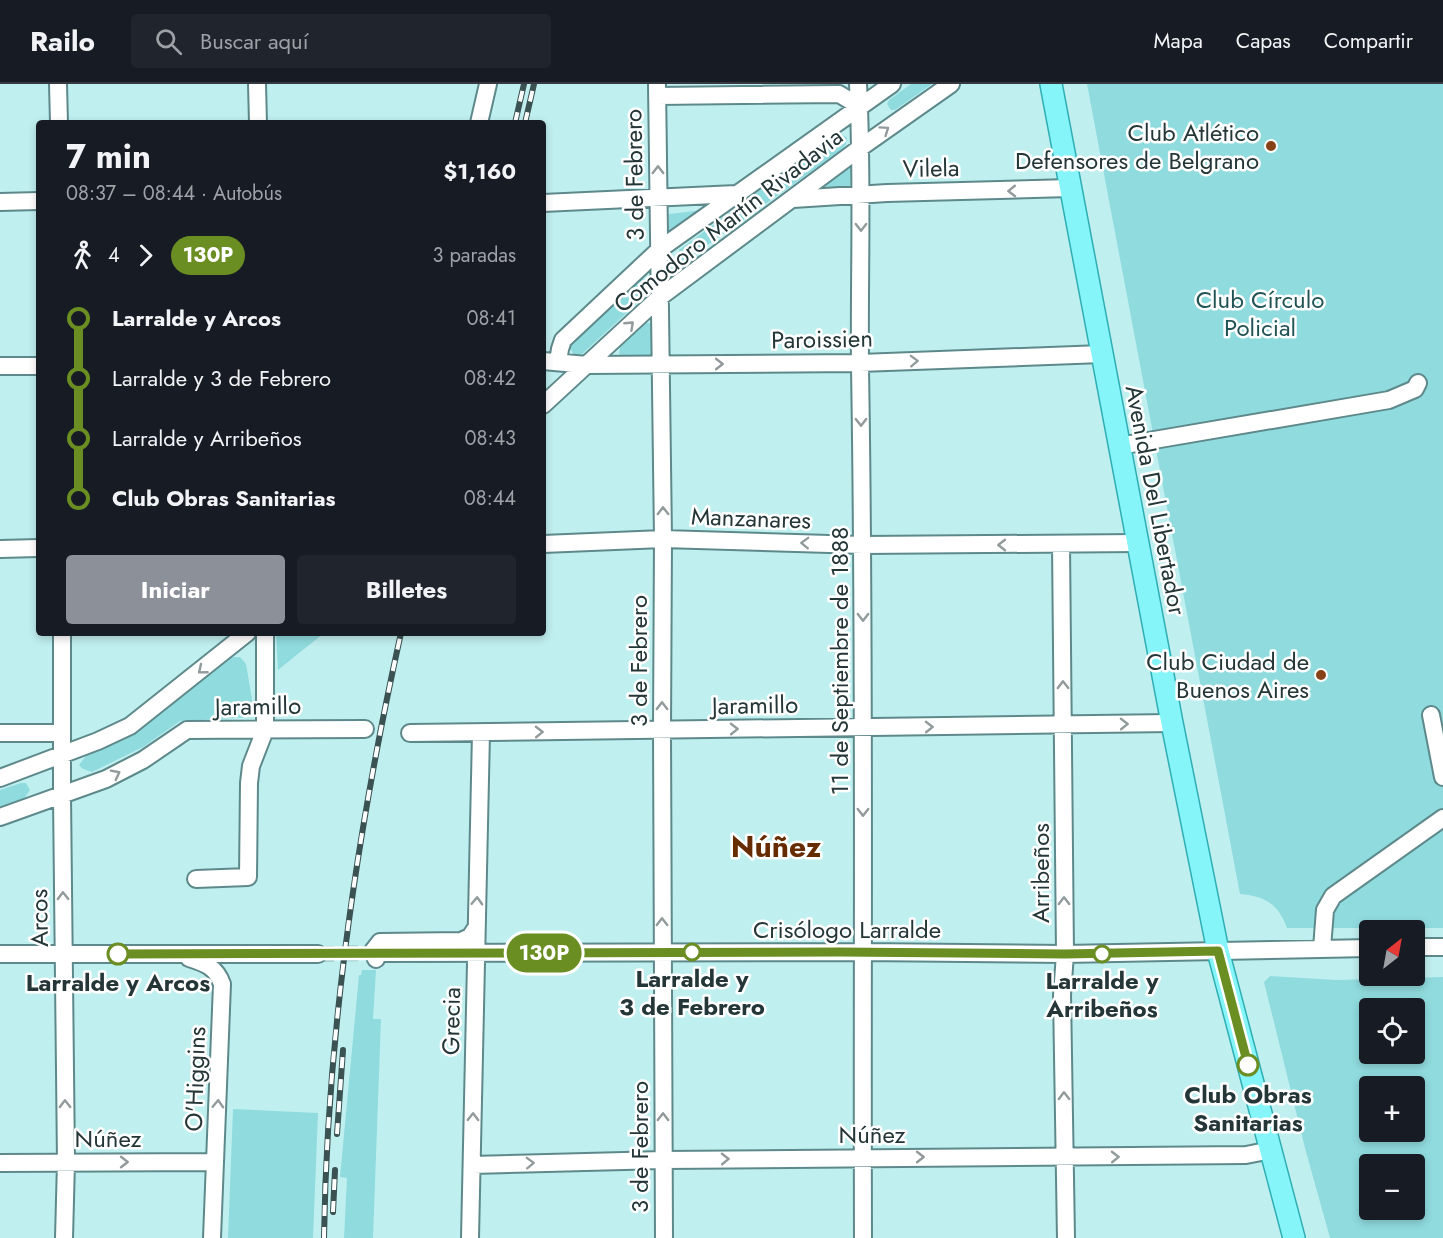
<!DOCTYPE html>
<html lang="es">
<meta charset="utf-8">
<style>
body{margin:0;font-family:Jost,sans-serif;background:#20242c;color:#f1f3f6;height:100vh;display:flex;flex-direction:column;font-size:22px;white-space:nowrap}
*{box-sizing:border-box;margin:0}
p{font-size:20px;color:#9ea1a6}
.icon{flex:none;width:33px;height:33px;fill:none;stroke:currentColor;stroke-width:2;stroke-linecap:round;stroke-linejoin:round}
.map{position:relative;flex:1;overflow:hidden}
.panel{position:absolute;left:36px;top:36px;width:510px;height:516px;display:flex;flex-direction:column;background:#171b24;border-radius:6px;box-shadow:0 3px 9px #0003}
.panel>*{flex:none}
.badge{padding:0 12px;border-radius:20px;font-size:21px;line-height:39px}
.needle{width:39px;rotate:31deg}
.controls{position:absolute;left:1359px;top:836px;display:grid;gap:12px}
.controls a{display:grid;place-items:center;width:66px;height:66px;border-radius:6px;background:#171b24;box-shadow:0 3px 9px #0003;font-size:30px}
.map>.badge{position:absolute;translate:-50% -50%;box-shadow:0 0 0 3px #fff}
.legs{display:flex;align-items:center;gap:9px;height:66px;padding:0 30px;font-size:20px}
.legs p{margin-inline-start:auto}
.summary{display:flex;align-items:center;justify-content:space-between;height:102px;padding:0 30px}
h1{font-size:33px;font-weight:700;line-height:45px}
.primary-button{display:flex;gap:12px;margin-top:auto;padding:12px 30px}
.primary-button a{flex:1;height:69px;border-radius:6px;background:#8c9099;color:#fff;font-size:24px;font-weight:700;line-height:69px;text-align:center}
.primary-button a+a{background:#20242c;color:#f1f3f6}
ul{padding:0 30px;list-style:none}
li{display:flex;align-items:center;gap:21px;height:60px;font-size:22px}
li i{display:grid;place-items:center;width:9px;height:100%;margin:0 8px;background:currentColor}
li i::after{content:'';width:15px;height:15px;margin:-8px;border:4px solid;border-radius:50%;background:#171b24}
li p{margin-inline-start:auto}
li:first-child i{background:linear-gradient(#0000 50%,currentColor 0)}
li:last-child i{background:linear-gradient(currentColor 50%,#0000 0)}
header{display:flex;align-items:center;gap:36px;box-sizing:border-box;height:84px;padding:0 30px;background:#171b24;border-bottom:2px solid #363941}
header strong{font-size:28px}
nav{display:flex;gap:33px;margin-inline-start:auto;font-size:21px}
.search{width:420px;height:54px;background:#20242c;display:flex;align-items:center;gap:15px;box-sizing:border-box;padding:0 21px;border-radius:6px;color:#9ea1a6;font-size:22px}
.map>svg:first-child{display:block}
</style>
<header>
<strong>Railo</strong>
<div class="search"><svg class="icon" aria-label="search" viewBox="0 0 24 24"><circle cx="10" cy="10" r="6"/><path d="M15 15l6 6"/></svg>Buscar aquí</div>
<nav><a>Mapa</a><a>Capas</a><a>Compartir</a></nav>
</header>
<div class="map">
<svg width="1443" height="1154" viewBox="0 0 1443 1154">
<rect width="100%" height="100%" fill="#c0eff0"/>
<!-- green -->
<path fill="#90dbde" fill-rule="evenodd" d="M911,0H932L895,26H891L887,20L889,16Z
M1087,0H1443V844H1287C1278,820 1265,812 1240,810Z
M842,50L847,54L846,60L842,66L685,177L681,178L679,176V166L835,51Z
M851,81L850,104L818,107Z
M703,126L669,153V130Z
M644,195L648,197L650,203L646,211L582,270L575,272L569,263L572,258L637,196Z
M646,239H653L651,271L623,273L619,270L620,263Z
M276,549H324L278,586Z
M233,573H240L246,580L255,633L180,637L143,663L92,688L83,685L79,681L86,672L131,652Z
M21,699H26L30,706L23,716L0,723V706Z
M362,886H376L373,935H381L373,1154H344L347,1094L340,1093L359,891H361Z
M1270,892L1336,896L1443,893V1154H1330L1305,1064L1264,898ZM1370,924H1414V969H1370ZM1370,1002H1414V1047H1370ZM1370,1080H1414V1125H1370Z
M233,1025L318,1029L313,1154H228Z"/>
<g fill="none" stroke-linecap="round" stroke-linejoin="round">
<!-- minor-tunnel -->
<path stroke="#a1cacb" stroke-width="16" stroke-dasharray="16 8" stroke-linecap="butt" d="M318,870L378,869"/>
<!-- minor casing -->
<g stroke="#5e898b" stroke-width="20">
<path id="minor" d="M58,0L59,39
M257,0L258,39
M657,0L663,455L662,646L664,1154
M858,0C863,95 859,189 860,284C865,574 862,864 863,1154
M657,12L839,10L859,22
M479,39L488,0
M793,115L887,109L1070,104
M0,118L39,117
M543,119L736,110
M543,277L587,281L860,279L1102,270
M558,278L560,265L563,256L660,165L892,0
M0,282H39
M543,321L660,213L860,64L951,0
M1119,362L1389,316L1415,305L1418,299
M543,460L663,455L863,461L1138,459
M1061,460L1065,870L1062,911L1066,1154
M0,465L39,464
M62,549V712L66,1078L64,1154
M1431,631L1443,693
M0,649H62
M410,649L1172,639
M0,694L98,657L130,642L247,549
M0,733L106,695L143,676L187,646L365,645
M196,795L248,793L249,699L251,682L265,646V549
M1414,863H1443
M1322,864L1325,826L1333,812L1443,734
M378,869L863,868L1065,870L1370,864
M0,870H318
M189,874C205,879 216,883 222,900L212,1154
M376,875L373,867L380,858L461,857L470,853L476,844
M0,1079L215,1078
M472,1081L663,1076L1246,1071L1271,1066
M470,1154L481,649"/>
</g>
<!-- major casing -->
<g stroke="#2eaeb3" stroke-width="24">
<path id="major" d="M1051,0L1172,639L1218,867L1294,1154"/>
</g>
<!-- minor -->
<use href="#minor" stroke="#fff" stroke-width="16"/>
<!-- major -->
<use href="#major" stroke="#85f5fa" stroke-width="21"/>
<!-- rail casing -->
<g stroke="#3b5253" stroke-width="6">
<path id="rail" d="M515,39L524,0
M525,39L534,0
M337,1050L343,966
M333,1128L335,1086
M324,1154C327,951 357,747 401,549"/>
</g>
<!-- rail -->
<use href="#rail" stroke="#fff" stroke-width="4" stroke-dasharray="11" stroke-linecap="butt"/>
</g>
<!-- one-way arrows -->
<defs><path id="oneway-chevron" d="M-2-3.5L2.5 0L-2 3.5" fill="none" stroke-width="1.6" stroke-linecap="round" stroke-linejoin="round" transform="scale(1.5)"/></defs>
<g stroke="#929a9b">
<use href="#oneway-chevron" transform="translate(885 46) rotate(-35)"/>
<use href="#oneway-chevron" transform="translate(658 86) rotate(-90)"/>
<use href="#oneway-chevron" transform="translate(1012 107) rotate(179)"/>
<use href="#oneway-chevron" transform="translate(861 143) rotate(90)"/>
<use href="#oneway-chevron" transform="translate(630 241) rotate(-43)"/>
<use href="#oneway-chevron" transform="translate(914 277) rotate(-2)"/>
<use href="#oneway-chevron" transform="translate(719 280)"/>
<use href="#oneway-chevron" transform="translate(861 338) rotate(89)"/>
<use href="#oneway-chevron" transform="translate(663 427) rotate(-91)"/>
<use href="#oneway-chevron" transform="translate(805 459) rotate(-178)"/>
<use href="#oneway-chevron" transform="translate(1002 461) rotate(180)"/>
<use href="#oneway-chevron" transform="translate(863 533) rotate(90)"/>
<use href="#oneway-chevron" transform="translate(202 586) rotate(141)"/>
<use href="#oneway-chevron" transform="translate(1063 601) rotate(-91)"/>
<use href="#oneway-chevron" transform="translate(662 622) rotate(-90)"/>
<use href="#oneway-chevron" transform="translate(1124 640) rotate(-1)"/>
<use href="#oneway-chevron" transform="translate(929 643) rotate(-1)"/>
<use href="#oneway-chevron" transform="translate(734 645) rotate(-1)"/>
<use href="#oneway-chevron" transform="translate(539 648) rotate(-1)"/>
<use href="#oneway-chevron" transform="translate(116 690) rotate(-27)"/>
<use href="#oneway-chevron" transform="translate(863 728) rotate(90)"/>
<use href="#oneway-chevron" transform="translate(63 812) rotate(-91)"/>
<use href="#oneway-chevron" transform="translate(477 817) rotate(-88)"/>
<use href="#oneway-chevron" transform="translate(1064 817) rotate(-90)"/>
<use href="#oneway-chevron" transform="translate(662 838) rotate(-90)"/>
<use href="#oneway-chevron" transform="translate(1064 1012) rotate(-91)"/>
<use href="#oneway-chevron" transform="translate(65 1020) rotate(-91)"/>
<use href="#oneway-chevron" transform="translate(218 1020) rotate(-88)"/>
<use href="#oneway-chevron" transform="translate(473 1033) rotate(-89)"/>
<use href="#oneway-chevron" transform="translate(663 1033) rotate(-90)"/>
<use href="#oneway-chevron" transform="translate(920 1073)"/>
<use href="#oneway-chevron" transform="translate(1115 1073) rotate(-1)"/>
<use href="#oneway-chevron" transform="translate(725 1075) rotate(-1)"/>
<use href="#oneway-chevron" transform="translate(124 1078)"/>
<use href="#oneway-chevron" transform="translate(530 1079) rotate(-2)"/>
</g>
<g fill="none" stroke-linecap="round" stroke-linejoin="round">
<!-- line-1 casing -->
<g stroke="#fff" stroke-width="14">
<path id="line-1" d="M118,870L839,868L1065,870L1218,867L1248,981"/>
</g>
<!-- line-1 -->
<use href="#line-1" stroke="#6b8e23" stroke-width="9"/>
</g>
<!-- markers -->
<g fill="#874317" stroke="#fff" stroke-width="2">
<circle cx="1271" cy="62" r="6"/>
<circle cx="1321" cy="591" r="6"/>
</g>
<g fill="#fff" stroke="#6b8e23" stroke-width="3">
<circle cx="692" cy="868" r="8"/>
<circle cx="118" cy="870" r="10"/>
<circle cx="1102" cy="870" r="8"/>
<circle cx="1248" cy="981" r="10"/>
</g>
<g text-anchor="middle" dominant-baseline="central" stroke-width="5" stroke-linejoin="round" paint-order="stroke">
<!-- poi labels -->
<g font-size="24" fill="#243637" stroke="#fff" text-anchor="end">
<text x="1259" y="48">Club Atlético<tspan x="1259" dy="28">Defensores de Belgrano</tspan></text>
<text x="1309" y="577">Club Ciudad de<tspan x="1309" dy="28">Buenos Aires</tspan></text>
</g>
<!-- street labels -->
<g font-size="24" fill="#243637" stroke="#fff">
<text transform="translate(931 84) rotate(-1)">Vilela</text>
<text transform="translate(634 91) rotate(-91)">3 de Febrero</text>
<text transform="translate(728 136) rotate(-38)">Comodoro Martín Rivadavia</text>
<text transform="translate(822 255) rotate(-1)">Paroissien</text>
<text transform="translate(1156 416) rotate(79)">Avenida Del Libertador</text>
<text transform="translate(751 434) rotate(2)">Manzanares</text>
<text transform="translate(638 577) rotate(-90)">3 de Febrero</text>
<text transform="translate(839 577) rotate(-90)">11 de Septiembre de 1888</text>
<text transform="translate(755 621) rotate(-1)">Jaramillo</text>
<text transform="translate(258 622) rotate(-1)">Jaramillo</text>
<text transform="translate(1040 789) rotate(-90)">Arribeños</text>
<text transform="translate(39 834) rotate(-91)">Arcos</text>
<text x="847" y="845">Crisólogo Larralde</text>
<text transform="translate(451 937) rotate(-89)">Grecia</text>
<text transform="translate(195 995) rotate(-88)">O'Higgins</text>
<text x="872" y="1050">Núñez</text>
<text x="108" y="1054">Núñez</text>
<text transform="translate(639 1063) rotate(-90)">3 de Febrero</text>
</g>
<!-- park labels -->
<g font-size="24" fill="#215355" stroke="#fff">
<text x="1260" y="215">Club Círculo<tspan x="1260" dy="28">Policial</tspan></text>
</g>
<!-- stop labels -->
<g font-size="24" font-weight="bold" fill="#243637" stroke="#fff">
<text x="692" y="894">Larralde y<tspan x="692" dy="28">3 de Febrero</tspan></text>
<text x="1102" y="896">Larralde y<tspan x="1102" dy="28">Arribeños</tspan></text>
<text x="118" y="898">Larralde y Arcos</text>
<text x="1248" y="1010">Club Obras<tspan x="1248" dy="28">Sanitarias</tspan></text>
</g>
<!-- district labels -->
<g font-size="30" font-weight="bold" fill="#672b00" stroke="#fff">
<text x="776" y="762">Núñez</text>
</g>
</g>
</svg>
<div class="controls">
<a><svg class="needle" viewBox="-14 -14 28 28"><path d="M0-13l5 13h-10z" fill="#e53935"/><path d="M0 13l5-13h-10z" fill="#9ea1a6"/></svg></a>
<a><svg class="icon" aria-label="locate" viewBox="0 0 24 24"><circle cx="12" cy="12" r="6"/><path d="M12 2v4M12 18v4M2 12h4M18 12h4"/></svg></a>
<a>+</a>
<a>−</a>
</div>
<b class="badge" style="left:544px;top:869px;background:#6b8e23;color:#fff">130P</b>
<section class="panel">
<div class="summary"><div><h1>7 min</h1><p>08:37 – 08:44 · Autobús</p></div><b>$1,160</b></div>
<div class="legs"><svg class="icon" aria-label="walk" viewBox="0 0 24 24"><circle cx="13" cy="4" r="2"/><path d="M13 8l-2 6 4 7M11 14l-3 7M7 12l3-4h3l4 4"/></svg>4<svg class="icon" aria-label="forward" viewBox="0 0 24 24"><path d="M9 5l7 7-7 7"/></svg><b class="badge" style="background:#6b8e23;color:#fff">130P</b><p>3 paradas</p></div>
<ul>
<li><i style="color:#6b8e23"></i><b>Larralde y Arcos</b><p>08:41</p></li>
<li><i style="color:#6b8e23"></i><span>Larralde y 3 de Febrero</span><p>08:42</p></li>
<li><i style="color:#6b8e23"></i><span>Larralde y Arribeños</span><p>08:43</p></li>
<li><i style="color:#6b8e23"></i><b>Club Obras Sanitarias</b><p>08:44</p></li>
</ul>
<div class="primary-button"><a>Iniciar</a><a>Billetes</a></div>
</section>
</div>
